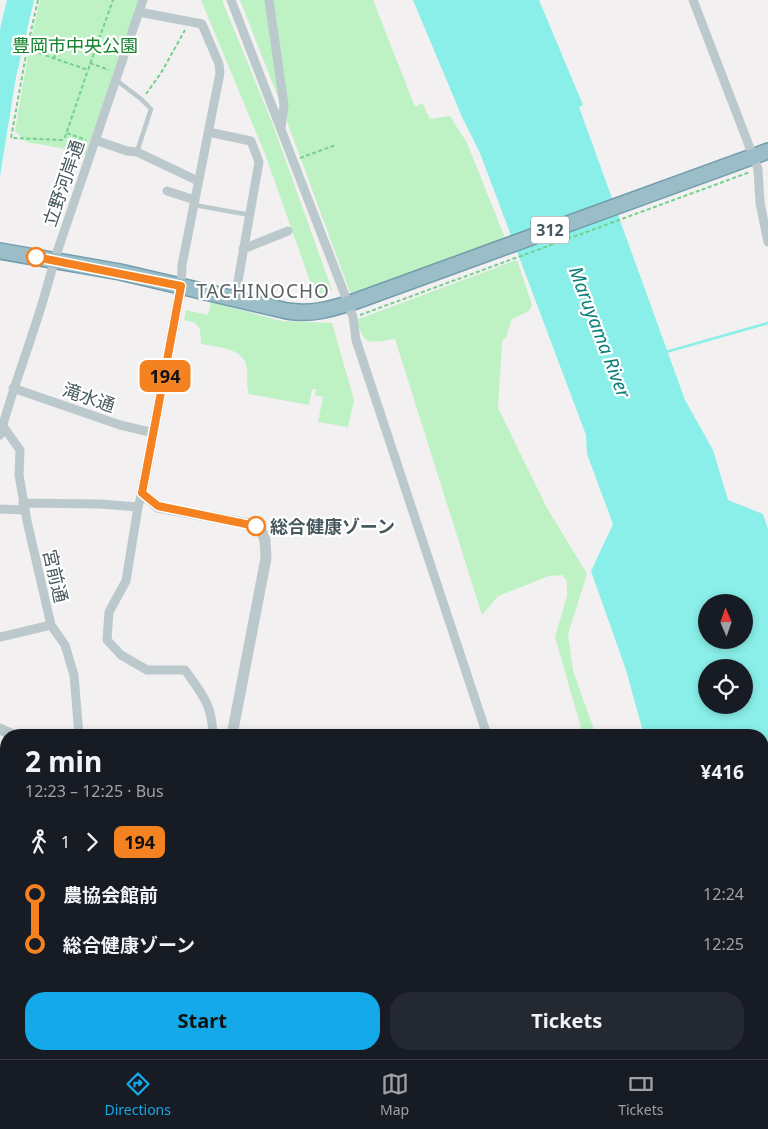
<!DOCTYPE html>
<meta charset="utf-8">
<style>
body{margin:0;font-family:"Noto Sans","Noto Sans JP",sans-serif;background:#242831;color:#f1f3f6;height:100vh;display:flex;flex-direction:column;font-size:19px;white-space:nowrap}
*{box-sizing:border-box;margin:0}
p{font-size:16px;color:#9ea1a6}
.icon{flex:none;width:28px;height:28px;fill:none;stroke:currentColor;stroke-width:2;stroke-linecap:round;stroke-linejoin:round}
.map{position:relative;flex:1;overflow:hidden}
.drawer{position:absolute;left:0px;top:729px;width:769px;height:331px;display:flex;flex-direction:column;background:#171b24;border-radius:20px 20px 0 0;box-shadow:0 2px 8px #0003}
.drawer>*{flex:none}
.badge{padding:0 10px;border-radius:8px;font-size:18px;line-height:32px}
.needle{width:32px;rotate:358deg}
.buttons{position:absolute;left:698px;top:594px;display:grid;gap:10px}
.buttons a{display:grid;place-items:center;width:55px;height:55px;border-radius:50%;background:#171b24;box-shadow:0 2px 8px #0003;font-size:25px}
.map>.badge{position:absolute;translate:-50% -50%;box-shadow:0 0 0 2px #fff}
.legs{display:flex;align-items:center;gap:8px;height:55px;padding:0 25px;font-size:16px}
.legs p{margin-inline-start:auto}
.headline{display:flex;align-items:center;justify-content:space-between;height:85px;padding:0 25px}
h1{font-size:28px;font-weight:700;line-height:38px}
.button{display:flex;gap:10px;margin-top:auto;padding:10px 25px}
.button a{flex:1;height:58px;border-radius:20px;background:#14a9e8;color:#111;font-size:20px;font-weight:700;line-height:58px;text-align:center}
.button a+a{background:#242831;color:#f1f3f6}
ul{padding:0 25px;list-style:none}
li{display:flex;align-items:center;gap:18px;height:50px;font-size:19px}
li i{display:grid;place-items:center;width:8px;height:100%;margin:0 6px;background:currentColor}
li i::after{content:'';width:12px;height:12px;margin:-6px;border:4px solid;border-radius:50%;background:#171b24}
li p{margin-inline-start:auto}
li:first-child i{background:linear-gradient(#0000 50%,currentColor 0)}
li:last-child i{background:linear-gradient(currentColor 50%,#0000 0)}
.dock{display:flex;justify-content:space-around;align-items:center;height:70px;border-top:1px solid #363941;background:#171b24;font-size:14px;color:#9ea1a6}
.dock a{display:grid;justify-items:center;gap:2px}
.dock .active{color:#14a9e8}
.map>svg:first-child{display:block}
</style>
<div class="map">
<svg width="768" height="1059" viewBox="0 0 768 1059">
<rect width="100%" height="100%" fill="#f2f0f1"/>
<!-- education -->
<path fill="#e3e1e3" d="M191,1054H497L498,1059H177Z"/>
<!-- green -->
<path fill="#bef1c4" d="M40,0H139L85,155L73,150L26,142L15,131L30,43Z
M201,0H222L273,125L332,290L315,295L265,154Z
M240,0H373L415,107L422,103L430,119L450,116L467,143L505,238L351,295L278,97Z
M517,260L532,305L529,311L512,319L506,337L502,342L498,408L547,508L587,574L568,634L573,671L596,735H583L555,637L567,596V581L562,575L549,576L498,596L482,615L395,339C368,343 366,347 356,320Z
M211,302L282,321L332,323L354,400L348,427L318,422L323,397L315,395L316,389H312L309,405L249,394C246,386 248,378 247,369C246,348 217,347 201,344L200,329L195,323L184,320L186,310L208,315Z
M610,1054H719L720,1059H610Z"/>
<!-- water -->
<path fill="#8aefe9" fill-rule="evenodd" d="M7,0H34L16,77L0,176V29Z
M413,0H539L583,105L579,107L685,400L713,450L728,500L763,514L768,529V1059H723L722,1054H762V735H644L626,670L591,571L613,524L587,454L586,435L480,153L462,117ZM706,602H744V640H706ZM706,668H744V705H706Z"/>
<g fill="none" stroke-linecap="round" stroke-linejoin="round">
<!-- stream -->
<path stroke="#8aefe9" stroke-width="2.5" d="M666,352L768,323"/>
<!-- river -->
<path stroke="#8aefe9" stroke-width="16" d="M86,1054L88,1059"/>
<!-- trunk casing -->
<g stroke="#729dac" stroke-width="18">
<path id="trunk" d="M0,251L120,272L287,311C312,315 332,309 356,301L768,151"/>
</g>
<!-- path -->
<path stroke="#75d08b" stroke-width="2" stroke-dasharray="4 2.5" stroke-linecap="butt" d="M38,0L27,49L11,138L62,140L65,137L88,70
M27,49L88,70L113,0
M54,58L60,44
M90,63L109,70
M146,94L161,73L185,30
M67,133L86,140
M300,158L336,145
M360,315L750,172"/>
<!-- service -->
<path stroke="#bbc9cd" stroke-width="4.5" d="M116,80L141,99L151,109L137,152
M194,205L250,215"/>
<!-- minor -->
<path stroke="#bbc9cd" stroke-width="9" d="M231,0L348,303L353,317L356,340L487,735
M269,0L284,105L281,128
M693,0L758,169L760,203L768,242
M139,12L202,24L219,64L220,73L182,265L181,286
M208,132L251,141L259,162L235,298
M95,140L127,151L137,152L198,181
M167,191L195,200
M243,249L288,231
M13,388L120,425L154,433
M3,426L20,450L19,475L27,521L51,625L65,645L74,675L79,735
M0,435C16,376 40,320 54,261L143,0
M142,493L138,507L126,581L109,612L107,640L121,655L147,670H185C202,694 212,704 213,735
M0,509L23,510V503L100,504L138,507
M0,637L51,625
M0,780L6,800
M32,1054L34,1059
M75,1054L78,1059
M98,1054L100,1059
M501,1054V1059
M558,1054L559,1059
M0,1057L10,1054"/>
<!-- tertiary -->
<path stroke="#bbc9cd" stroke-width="11" d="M181,286L142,493L158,507L259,526L265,540L266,558L232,735
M0,729L13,735
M0,903L6,905"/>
<!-- trunk -->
<use href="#trunk" stroke="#9bbdc8" stroke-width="15"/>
</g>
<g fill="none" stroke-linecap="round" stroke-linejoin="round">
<!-- line-1 casing -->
<g stroke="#fff" stroke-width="11">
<path id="line-1" d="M36,257L181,286L142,493L158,506L256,526"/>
</g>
<!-- line-1 -->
<use href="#line-1" stroke="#f58220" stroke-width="8"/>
</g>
<!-- markers -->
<g fill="#fff" stroke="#f58220" stroke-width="2.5">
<circle cx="36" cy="257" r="9"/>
<circle cx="256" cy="526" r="9"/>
</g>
<g text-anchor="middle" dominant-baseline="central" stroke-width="4.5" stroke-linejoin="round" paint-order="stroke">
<!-- shield labels -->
<rect fill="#fff" stroke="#7e8b8e" stroke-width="1" x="531" y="216.5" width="38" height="27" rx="4"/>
<g font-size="16" font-weight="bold" fill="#47595e">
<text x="550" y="230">312</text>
</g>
<!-- park labels -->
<g font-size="18" fill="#15832e" stroke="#fff">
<text x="75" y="45">豊岡市中央公園</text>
</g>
<!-- street labels -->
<g font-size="18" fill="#47595e" stroke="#fff">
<text transform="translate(63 183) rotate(-71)">立野河岸通</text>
<text transform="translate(89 397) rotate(19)">滝水通</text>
<text transform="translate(56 576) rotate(77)">宮前通</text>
</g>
<!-- stop labels -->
<g font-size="18" font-weight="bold" fill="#47595e" stroke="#fff" text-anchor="start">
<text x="270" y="526">総合健康ゾーン</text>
</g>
<!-- neighbourhood labels -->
<g font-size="19" letter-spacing="1" fill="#5c6365" stroke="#fff">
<text x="263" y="291">TACHINOCHO</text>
</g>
<!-- water labels -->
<g font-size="19" font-style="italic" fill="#0b807a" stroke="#fff">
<text transform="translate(600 332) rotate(69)">Maruyama River</text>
</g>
</g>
</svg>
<div class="buttons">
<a><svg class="needle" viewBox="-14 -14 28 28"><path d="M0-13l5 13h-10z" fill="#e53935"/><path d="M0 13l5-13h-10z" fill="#9ea1a6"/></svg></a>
<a><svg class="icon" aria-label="locate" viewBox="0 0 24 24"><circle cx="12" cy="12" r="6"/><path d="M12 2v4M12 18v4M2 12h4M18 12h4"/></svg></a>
</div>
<b class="badge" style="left:165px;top:376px;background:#f58220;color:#111">194</b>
<section class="drawer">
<div class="headline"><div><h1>2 min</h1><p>12:23 – 12:25 · Bus</p></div><b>¥416</b></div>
<div class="legs"><svg class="icon" aria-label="walk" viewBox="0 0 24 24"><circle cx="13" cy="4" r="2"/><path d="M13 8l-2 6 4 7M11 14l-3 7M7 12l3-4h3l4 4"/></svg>1<svg class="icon" aria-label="forward" viewBox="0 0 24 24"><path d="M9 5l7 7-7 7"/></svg><b class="badge" style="background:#f58220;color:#111">194</b></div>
<ul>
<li><i style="color:#f58220"></i><b>農協会館前</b><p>12:24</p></li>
<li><i style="color:#f58220"></i><b>総合健康ゾーン</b><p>12:25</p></li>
</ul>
<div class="button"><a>Start</a><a>Tickets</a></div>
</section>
</div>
<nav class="dock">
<a class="active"><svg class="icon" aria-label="directions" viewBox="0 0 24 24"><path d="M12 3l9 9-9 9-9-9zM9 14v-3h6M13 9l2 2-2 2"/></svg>Directions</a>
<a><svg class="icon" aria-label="map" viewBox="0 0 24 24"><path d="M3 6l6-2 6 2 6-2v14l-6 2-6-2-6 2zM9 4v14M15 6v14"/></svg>Map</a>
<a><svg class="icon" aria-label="tickets" viewBox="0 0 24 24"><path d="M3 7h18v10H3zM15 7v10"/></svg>Tickets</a>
</nav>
